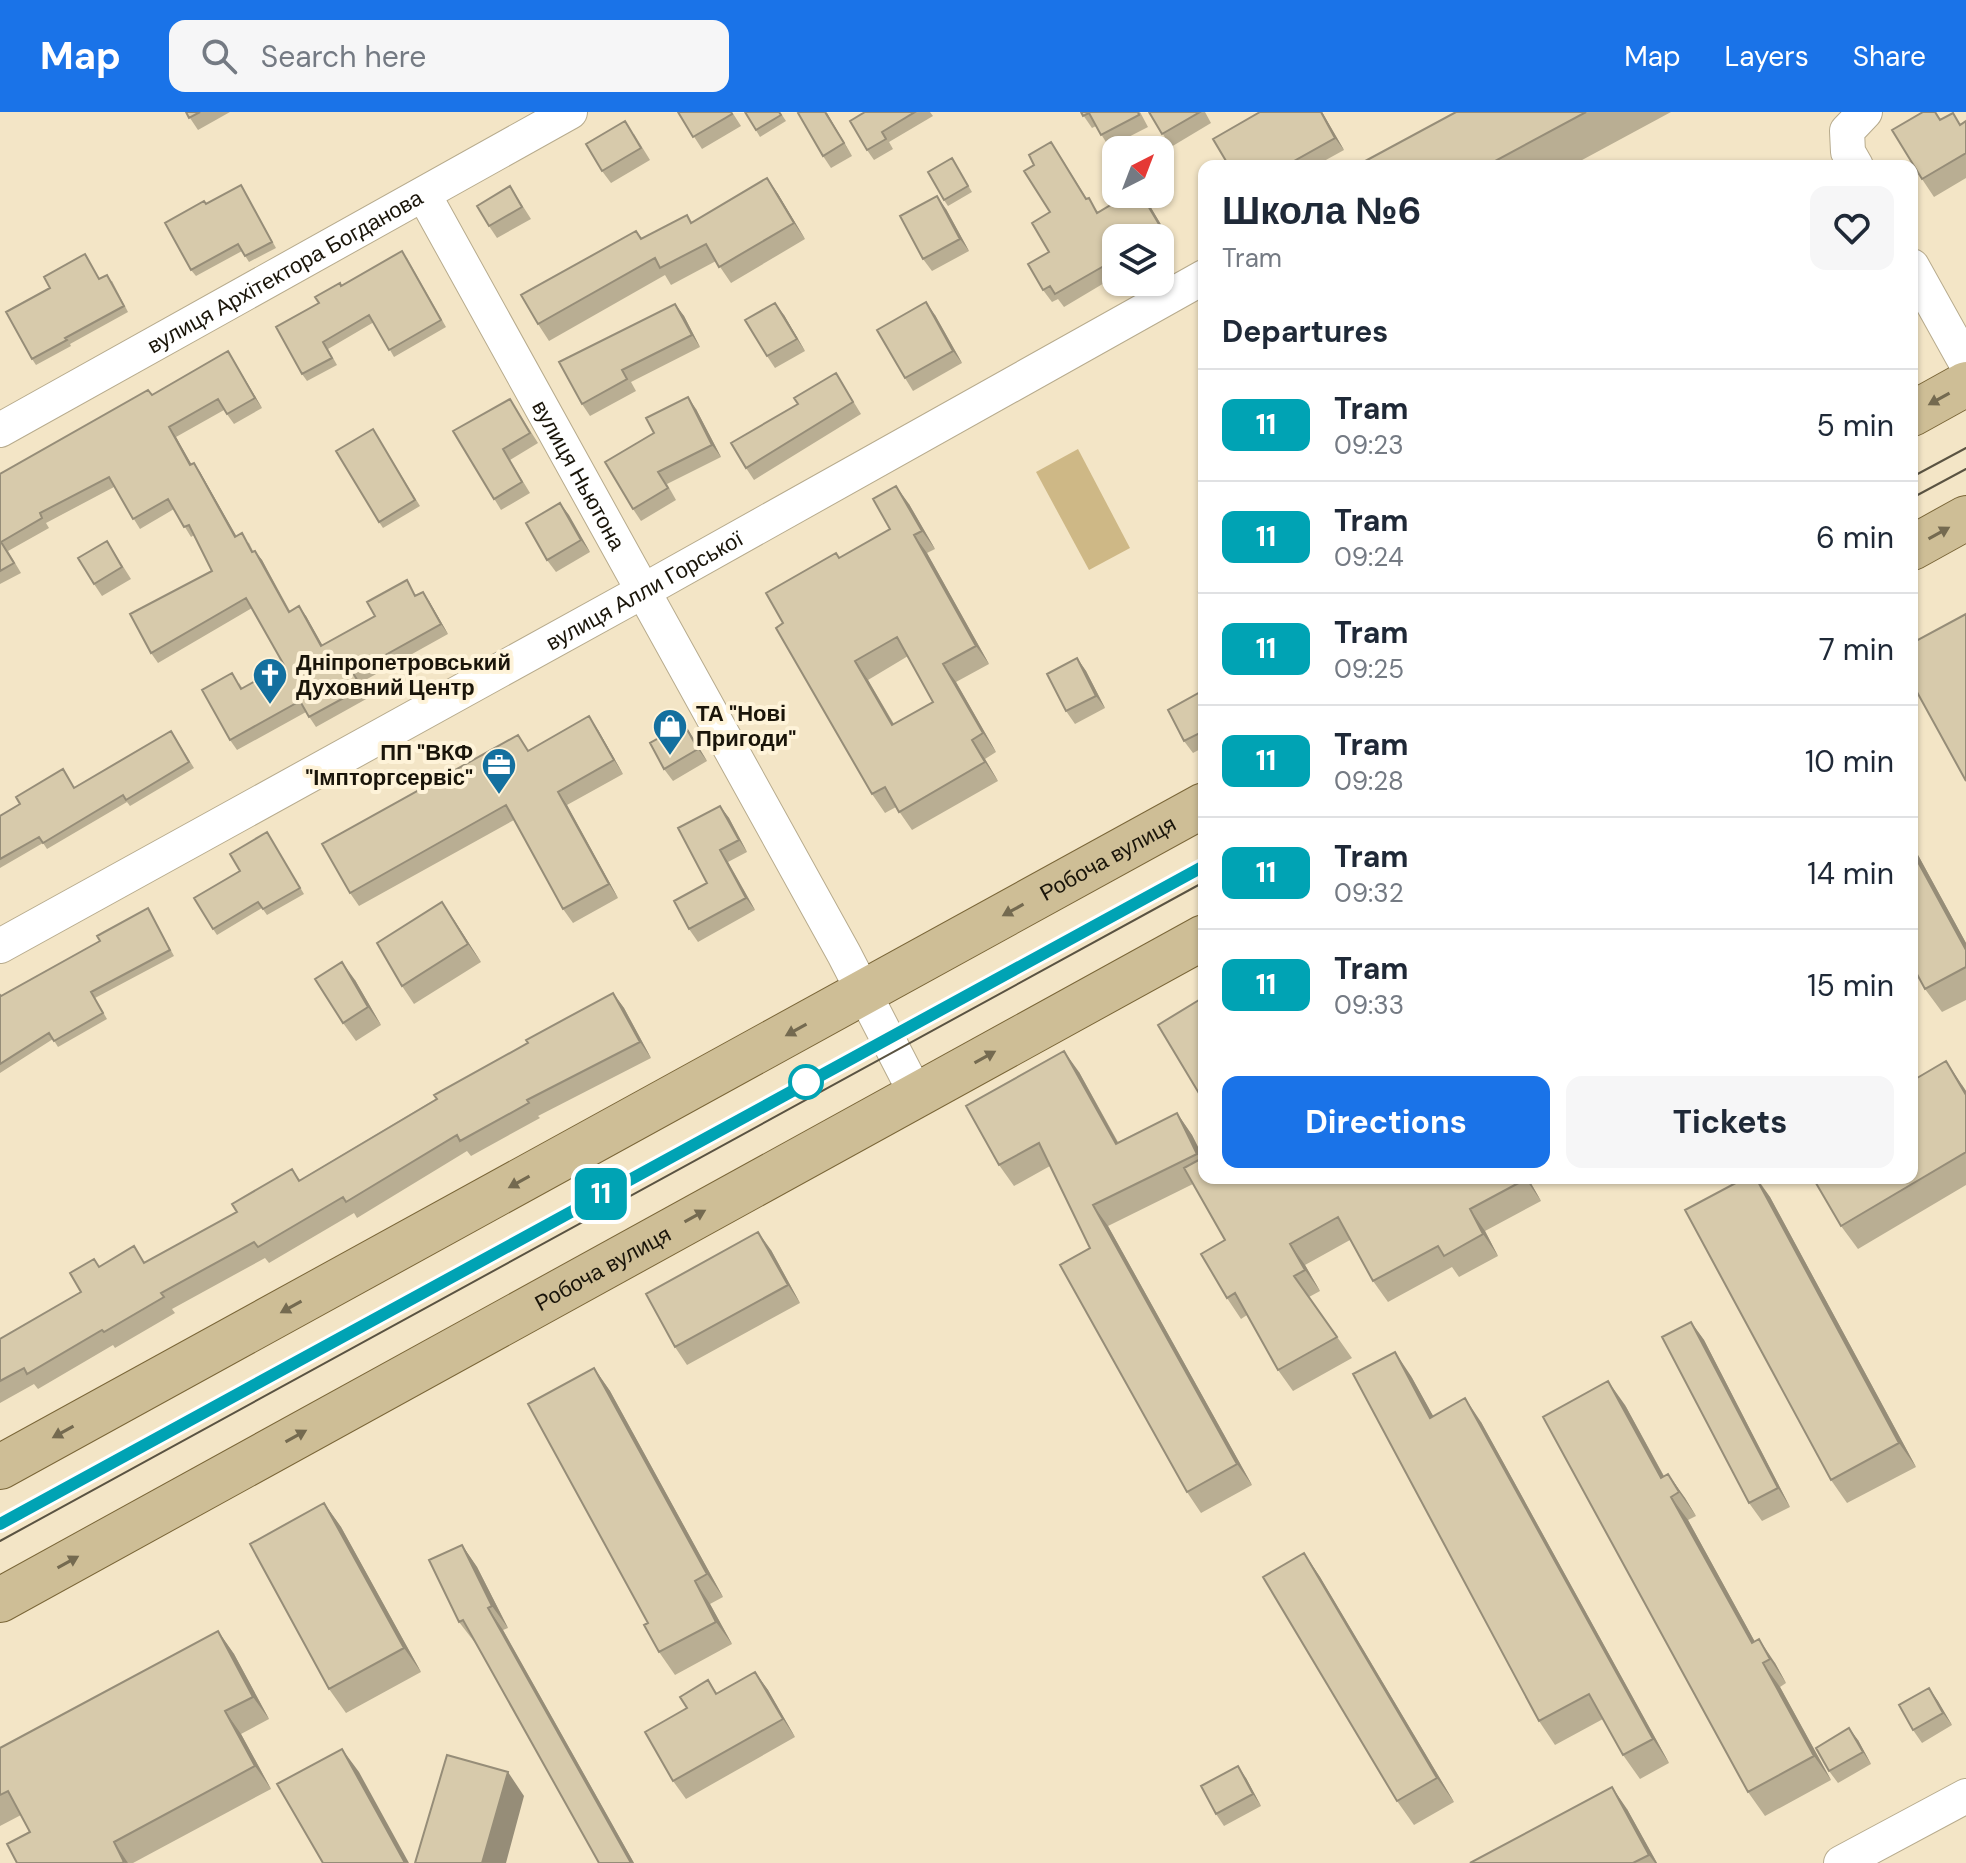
<!DOCTYPE html>
<meta charset="utf-8">
<style>
body{margin:0;font-family:"DM Sans",sans-serif;background:#f6f6f7;color:#1f2937;height:100vh;display:flex;flex-direction:column;font-size:30px;white-space:nowrap}
*{box-sizing:border-box;margin:0}
p{font-size:26px;color:#747a83}
.icon{flex:none;width:44px;height:44px;fill:none;stroke:currentColor;stroke-width:2;stroke-linecap:round;stroke-linejoin:round}
.map{position:relative;flex:1;overflow:hidden}
.panel{position:absolute;left:1198px;top:48px;width:720px;height:1024px;display:flex;flex-direction:column;background:#fff;border-radius:16px;box-shadow:0 2px 6px #0004}
.panel>*{flex:none}
.badge{padding:0 16px;border-radius:12px;font-size:28px;line-height:52px}
.needle{width:52px;rotate:42deg}
.fabs{position:absolute;left:1102px;top:24px;display:grid;gap:16px}
.fabs a{display:grid;place-items:center;width:72px;height:72px;border-radius:16px;background:#fff;box-shadow:0 2px 6px #0004;font-size:40px}
.map>.badge{position:absolute;translate:-50% -50%;box-shadow:0 0 0 4px #fff}
h2{padding:0 24px;font-size:30px;line-height:72px}
.round{display:grid;place-items:center;flex:none;width:84px;height:84px;border-radius:16px;background:#f6f6f7}
.overview{display:flex;align-items:center;justify-content:space-between;height:136px;padding:0 24px}
h1{font-size:38px;font-weight:700;line-height:60px}
.button{display:flex;gap:16px;margin-top:auto;padding:16px 24px}
.button a{flex:1;height:92px;border-radius:16px;background:#1a73e8;color:#fff;font-size:32px;font-weight:700;line-height:92px;text-align:center}
.button a+a{background:#f6f6f7;color:#1f2937}
ul{padding:0;list-style:none}
li{display:flex;align-items:center;gap:24px;height:112px;padding:0 24px;border-top:2px solid #e0e1e3}
li div{flex:1}
li b{display:block;font-size:30px}
li em{font-style:normal}
li .badge{min-width:88px;font-weight:700;text-align:center}
header{display:flex;align-items:center;gap:48px;box-sizing:border-box;height:112px;padding:0 40px;background:#1a73e8;color:#fff}
header strong{font-size:38px}
nav{display:flex;gap:44px;margin-inline-start:auto;font-size:28px}
.search{width:560px;height:72px;background:#f6f6f7;display:flex;align-items:center;gap:20px;box-sizing:border-box;padding:0 28px;border-radius:16px;color:#747a83;font-size:30px}
.map>svg:first-child{display:block}
</style>
<header>
<strong>Map</strong>
<div class="search"><svg class="icon" aria-label="search" viewBox="0 0 24 24"><circle cx="10" cy="10" r="6"/><path d="M15 15l6 6"/></svg>Search here</div>
<nav><a>Map</a><a>Layers</a><a>Share</a></nav>
</header>
<div class="map">
<svg width="1966" height="1751" viewBox="0 0 1966 1751">
<rect width="100%" height="100%" fill="#f3e5c6"/>
<!-- green -->
<path fill="#ceb886" d="M1078,337L1130,436L1089,458L1036,360Z"/>
<g fill="none" stroke-linecap="round" stroke-linejoin="round">
<!-- street casing -->
<g stroke="#b7ab8d" stroke-width="36">
<g id="street">
<path d="M1856,54L1848,40L1847,19L1865,0"/>
<path id="s1" d="M424,83L844,842L916,982"/>
<path d="M1912,154L1966,251"/>
<path id="s2" d="M0,318L570,0"/>
<path id="s3" d="M0,834L636,483L1204,165"/>
<path d="M1841,1751L1966,1684"/>
</g>
</g>
<!-- primary casing -->
<g stroke="#7a6638" stroke-width="46">
<g id="primary">
<path d="M1912,302L1966,272"/>
<path d="M1912,436L1966,406"/>
<path id="s4" d="M0,1355L1204,693"/>
<path id="s5" d="M0,1488L1204,825"/>
</g>
</g>
<!-- street -->
<use href="#street" stroke="#fff" stroke-width="34"/>
<!-- primary -->
<use href="#primary" stroke="#cebe96" stroke-width="44"/>
<!-- tram -->
<path stroke="#5a5342" stroke-width="2" d="M1912,365L1966,336
M1912,386L1966,357
M0,1412L886,925L1204,754
M0,1429L1204,770"/>
</g>
<!-- wall -->
<path fill="#b9ae93" fill-rule="evenodd" d="M186,0H230L198,18Z
M678,0H732L741,14L702,37Z
M745,0H780L786,9L760,25Z
M800,0H826L852,44L831,56L823,44Z
M865,0H930L933,4L889,30L893,37L874,48L867,38Z
M1081,0H1140L1148,15L1109,35L1096,14L1092,16Z
M1149,0H1205L1211,11L1171,35Z
M1260,0H1322L1344,38L1315,54H1229Z
M1456,0H1671L1571,54H1356Z
M1936,0L1941,8L1961,12L1966,9V66L1934,85L1922,67Z
M634,22L650,48L611,71L602,59Z
M1059,42L1087,87L1098,100L1147,89L1172,131L1160,138V126H1116V164L1064,195L1058,187L1052,190L1043,178L1049,140Z
M956,53L972,80L948,94L944,88Z
M767,66L778,82L805,127L731,171L716,149L671,173L665,163L549,229L538,212L636,119L642,126L692,110Z
M241,73L276,136L249,150L242,139L196,164L191,158L206,92Z
M510,74L531,107L497,126L489,114Z
M946,97L969,139L932,159L923,147Z
M85,142L99,167L112,169L128,200L70,232L71,234L36,253L32,247L50,176Z
M407,146L446,215L394,245L374,210L328,237L337,253L307,269L302,262L319,191L341,174Z
M675,192L684,204L700,235L631,270L636,279L590,304L582,292Z
M784,203L805,239L775,256L767,244Z
M935,203L962,251L913,279L905,266Z
M228,239L262,296L234,312L224,298L176,325L191,352L194,351L200,360L236,424L249,431L253,439L262,448L290,499L306,504L322,533L416,483L429,489L448,522L360,571L368,586L316,615L306,600L237,638L230,628L239,571L243,577L284,553L252,496L158,551L151,541L212,459L194,423L191,425L174,397L140,417L114,375L46,411L49,416L8,439L21,461L0,472V362L152,283Z
M836,261L861,302L754,368L746,356L798,292Z
M696,297L721,345L667,372L676,388L641,409L633,397Z
M517,298L538,331L510,348L530,381L501,398L453,319Z
M373,317L420,394L383,416L379,410Z
M560,391L590,440L556,460L547,448Z
M909,392L935,437L927,441L989,552L956,570L996,640L985,647L998,669L912,718L896,695L885,701L872,682L783,511L839,446L890,417ZM908,544L933,590L894,612L868,568Z
M107,429L131,467L102,484L94,472Z
M1077,546L1086,559L1105,596L1075,612L1066,599Z
M1204,578V635L1193,641L1184,629Z
M684,612L707,649L673,669L664,657Z
M598,618L623,662L567,693L618,786L573,811L563,797L514,708L359,794L350,781L529,638Z
M175,625L194,656L130,694L127,690L47,737L43,731L0,756V704L74,676Z
M720,694L729,706L747,740L728,750L755,798L698,830L689,817L707,771Z
M267,720L304,782L267,803L262,796L217,823L213,817L240,759Z
M1912,732L1966,831V888L1942,900L1925,877L1912,853Z
M148,796L174,844L95,886L107,907L58,935L53,927L0,961V883L1,884L100,829Z
M454,808L481,850L414,892L402,874Z
M355,868L381,913L356,929L343,911Z
M613,881L624,896L651,946L538,1004L540,1006L471,1044L467,1039L357,1106L354,1101L269,1151L265,1146L172,1197L175,1201L115,1236L113,1233L38,1277L34,1272L0,1291V1227L81,1180L99,1155L145,1151L237,1100L292,1057L300,1068Z
M1079,960L1118,1030L1177,1001L1192,1023L1203,1045L1204,1066H1528L1541,1089L1485,1119L1498,1144L1459,1165L1452,1155L1388,1190L1373,1169L1350,1128L1305,1153L1320,1179L1309,1185L1352,1246L1293,1279L1278,1258L1247,1203L1241,1207L1227,1186L1225,1128L1193,1072L1108,1114L1252,1373L1201,1401L1187,1380L1090,1136L1050,1054L1014,1074L999,1053Z
M1962,973L1966,979V1073L1858,1137L1841,1114Z
M1745,1066H1757L1770,1085L1916,1355L1847,1391L1831,1368Z
M771,1138L800,1191L687,1253L675,1235Z
M1691,1210L1704,1228L1790,1395L1762,1409L1749,1391Z
M594,1256L610,1279L723,1485L710,1492L732,1532L675,1563L659,1540L648,1511Z
M1411,1264L1433,1304L1481,1310L1669,1651L1640,1667L1623,1643L1603,1607L1555,1633L1539,1609Z
M1625,1293L1664,1364L1668,1362L1685,1386L1696,1404L1688,1408L1755,1530L1775,1551L1786,1571L1780,1575L1831,1668L1765,1704L1748,1680Z
M324,1391L341,1415L421,1560L346,1601L329,1577Z
M462,1433L477,1455L508,1516L503,1518L634,1751H599L476,1532L459,1510Z
M1304,1441L1320,1465L1454,1690L1414,1713L1397,1689Z
M218,1519L234,1542L269,1607L241,1622L271,1677L133,1751H17L30,1720L21,1703L0,1714V1636Z
M755,1560L768,1578L795,1625L686,1687L673,1669L687,1596L708,1568L717,1581Z
M1929,1576L1952,1613L1922,1631L1913,1618Z
M1858,1628L1871,1652L1838,1671L1829,1659Z
M1246,1666L1261,1694L1224,1714L1216,1702Z
M1627,1697L1657,1751H1470Z"/>
<!-- shaded-wall -->
<path fill="#968d78" d="M825,0L827,1L852,44L844,31Z
M1321,0H1322L1344,38L1335,26Z
M767,66L778,82L805,127L794,111Z
M1142,82L1147,89L1172,131L1163,119Z
M937,84L946,97L969,139L960,127Z
M926,190L935,203L962,251L953,239Z
M775,191L784,203L805,239L797,227Z
M675,192L684,204L700,235L692,223Z
M228,239L234,249L262,296L255,286Z
M688,285L696,297L721,345L712,333Z
M169,315L176,325L197,362L190,353Z
M194,351L200,360L242,434L235,425Z
M896,374L909,392L935,437L922,419Z
M560,391L569,403L590,440L581,428Z
M914,423L927,441L989,552L976,534Z
M255,439L262,448L295,510L289,500Z
M423,480L429,489L448,522L441,512Z
M299,494L306,504L328,543L321,534Z
M1077,546L1086,559L1105,596L1096,584Z
M855,549L868,568L905,632L892,613Z
M943,552L956,570L996,640L983,621Z
M589,604L598,618L623,662L614,648Z
M684,612L692,624L707,649L698,637Z
M972,628L985,647L998,669L985,650Z
M558,680L567,693L618,786L609,772Z
M720,694L729,706L747,740L739,728Z
M1912,732L1966,831V838L1912,739Z
M720,738L728,750L755,798L746,786Z
M442,790L454,808L481,850L468,832Z
M342,850L355,868L381,913L368,895Z
M613,881L624,896L651,946L640,930Z
M1064,939L1079,960L1130,1053L1116,1032Z
M1946,949L1966,979V983Z
M1177,1001L1192,1023L1204,1047V1052L1197,1042Z
M1525,1066H1528L1541,1089Z
M1756,1066L1770,1085L1916,1355L1899,1331Z
M1093,1093L1108,1114L1252,1373L1237,1352Z
M1470,1097L1485,1119L1498,1144L1483,1122Z
M758,1120L771,1138L800,1191L788,1173Z
M1290,1132L1305,1153L1320,1179L1305,1158Z
M1691,1210L1704,1228L1790,1395L1778,1376Z
M1395,1240L1411,1264L1447,1329L1430,1306Z
M594,1256L610,1279L723,1485L707,1462Z
M1608,1269L1625,1293L1674,1383L1661,1366Z
M1465,1286L1481,1310L1669,1651L1653,1627Z
M1668,1362L1685,1386L1696,1404L1679,1380Z
M1671,1385L1688,1408L1766,1550L1752,1531Z
M324,1391L341,1415L421,1560L404,1536Z
M462,1433L477,1455L508,1516L492,1494Z
M1304,1441L1320,1465L1454,1690L1437,1666Z
M695,1469L710,1492L732,1532L716,1510Z
M488,1496L503,1518L634,1751H631Z
M218,1519L234,1542L269,1607L253,1585Z
M1759,1527L1775,1551L1786,1571L1770,1547Z
M1763,1551L1780,1575L1831,1668L1814,1644Z
M755,1560L768,1578L795,1625L783,1607Z
M1929,1576L1938,1589L1952,1613L1943,1601Z
M225,1599L241,1622L271,1677L255,1654Z
M1849,1616L1858,1628L1871,1652L1863,1640Z
M342,1637L359,1660L409,1751H405Z
M1238,1654L1246,1666L1261,1694L1253,1682Z
M508,1660L524,1684L506,1751H482Z
M1612,1675L1627,1697L1657,1751H1655L1649,1743Z
M114,1730L128,1751H125Z"/>
<!-- building -->
<path fill="#d7caab" stroke="#968d78" stroke-width="2" fill-rule="evenodd" d="M186,0H200L189,6Z
M678,0H731L732,2L693,25Z
M745,0H779L781,3L756,18Z
M800,0H825L844,31L823,44L798,1Z
M865,0H915L882,20L886,27L867,38L850,9Z
M1081,0H1138L1139,3L1101,23L1089,1L1083,4Z
M1149,0H1200L1162,22Z
M1260,0H1321L1335,26L1285,54H1229L1213,27Z
M1456,0H1586L1486,54H1356Z
M1923,0H1935L1940,8L1953,1L1960,13L1966,9V41L1922,67L1892,18Z
M625,9L641,36L602,59L586,32Z
M1051,30L1086,87L1089,86L1097,101L1129,82H1141L1163,119L1152,126H1116V147L1055,182L1050,174L1043,178L1028,152L1049,140L1032,111L1050,100L1024,59L1034,53L1029,43Z
M952,46L968,74L944,88L928,60Z
M767,66L794,111L719,155L706,132L660,156L655,146L538,212L521,183L636,119L641,127L687,103L691,111Z
M241,73L272,130L245,144L238,132L191,158L165,111L204,89L206,92Z
M510,74L522,95L489,114L477,94Z
M937,84L960,127L923,147L900,104Z
M402,139L441,208L389,238L369,203L323,230L332,246L302,262L276,215L319,191L315,185L340,171L341,174Z
M85,142L99,167L107,163L124,194L65,226L67,228L32,247L6,200L50,176L44,165Z
M926,190L953,239L905,266L877,218Z
M775,191L797,227L767,244L745,208Z
M675,192L692,223L622,258L627,267L582,292L559,250Z
M228,239L255,286L227,302L218,287L169,315L190,353L194,351L235,425L242,421L252,440L255,439L289,500L299,494L321,534L375,504L367,490L407,468L415,484L423,480L441,512L353,561L362,576L309,605L300,589L230,628L202,578L232,561L241,577L284,553L246,486L151,541L130,502L212,459L189,413L184,415L168,387L133,407L109,365L40,401L42,406L1,430L14,451L0,459V362L148,278L152,283Z
M836,261L853,290L746,356L731,331L798,292L794,286Z
M688,285L712,333L658,360L668,376L633,397L605,350L654,321L646,306Z
M510,287L530,321L503,337L522,370L494,387L453,319Z
M373,317L415,388L379,410L336,339Z
M896,374L922,419L914,423L976,534L943,552L983,621L972,628L985,650L899,700L885,675L872,682L776,516L783,511L766,481L836,441L839,446L890,417L873,387ZM897,525L933,590L892,613L855,549Z
M560,391L581,428L547,448L526,411Z
M107,429L122,455L94,472L78,446Z
M1204,477V489L1199,480Z
M1966,502V669L1912,571V531Z
M1077,546L1096,584L1066,599L1047,562Z
M1204,578V619L1184,629L1168,598Z
M589,604L614,648L558,680L609,772L563,797L506,693L350,781L322,732L518,623L528,639Z
M684,612L698,637L664,657L650,631Z
M171,619L189,650L126,688L123,683L43,731L39,725L0,747V704L20,692L16,685L63,657L74,676Z
M720,694L739,728L720,738L746,786L689,817L674,789L707,771L678,716Z
M267,720L300,776L263,797L258,790L213,817L194,786L240,759L230,742Z
M1912,739L1966,838V855L1925,877L1912,853Z
M442,790L468,832L402,874L377,831Z
M148,796L170,838L91,880L103,901L54,929L49,921L0,952V883L1,884L100,829L97,824Z
M342,850L368,895L343,911L315,867Z
M613,881L640,930L527,988L529,991L460,1029L457,1023L346,1090L343,1085L258,1135L254,1130L161,1181L164,1185L104,1220L102,1218L27,1262L24,1256L0,1269V1227L81,1180L70,1161L94,1147L99,1155L134,1134L144,1151L237,1100L232,1092L292,1057L299,1069L437,987L434,983L528,931L526,928Z
M1204,885V981L1200,983L1158,913Z
M1064,939L1116,1032L1177,1001L1197,1042L1093,1093L1237,1352L1187,1380L1060,1153L1090,1136L1039,1031L999,1053L966,994Z
M1946,949L1966,983V1040L1841,1114L1813,1066H1912V969Z
M1204,1045V1066H1525L1526,1067L1470,1097L1483,1122L1444,1144L1438,1134L1373,1169L1338,1105L1290,1132L1305,1158L1294,1164L1337,1225L1278,1258L1235,1181L1227,1186L1201,1142L1225,1128L1184,1056Z
M1745,1066H1756L1899,1331L1831,1368L1685,1098Z
M758,1120L788,1173L675,1235L646,1182Z
M1691,1210L1778,1376L1749,1391L1662,1225Z
M1395,1240L1430,1306L1465,1286L1653,1627L1623,1643L1589,1582L1539,1609L1353,1262Z
M594,1256L707,1462L695,1469L716,1510L659,1540L644,1513L648,1511L528,1292Z
M1608,1269L1661,1366L1668,1362L1679,1380L1671,1385L1752,1531L1759,1527L1770,1547L1763,1551L1814,1644L1748,1680L1543,1305Z
M324,1391L404,1536L329,1577L250,1432Z
M462,1433L492,1494L488,1496L631,1751H599L463,1508L459,1510L429,1448Z
M1304,1441L1437,1666L1397,1689L1263,1465Z
M218,1519L253,1585L225,1599L255,1654L114,1730L124,1750L122,1751H17L7,1732L30,1720L8,1679L0,1683V1636Z
M755,1560L783,1607L673,1669L645,1620L687,1596L680,1585L708,1568L716,1582Z
M1929,1576L1943,1601L1913,1618L1899,1593Z
M1849,1616L1863,1640L1829,1659L1816,1636Z
M342,1637L405,1751H323L277,1672Z
M447,1643L508,1660L482,1751H415Z
M1238,1654L1253,1682L1216,1702L1201,1674Z
M1612,1675L1649,1743L1633,1751H1470Z"/>
<!-- one-way arrows -->
<defs><path id="oneway-solid" d="M-6-.8H1V-3.2L6.5 0L1 3.2V.8H-6Z" transform="scale(2)"/></defs>
<g fill="#746a50">
<use href="#oneway-solid" transform="translate(1939 287) rotate(151)"/>
<use href="#oneway-solid" transform="translate(1939 421) rotate(-29)"/>
<use href="#oneway-solid" transform="translate(1013 798) rotate(151)"/>
<use href="#oneway-solid" transform="translate(796 918) rotate(151)"/>
<use href="#oneway-solid" transform="translate(985 945) rotate(-29)"/>
<use href="#oneway-solid" transform="translate(519 1070) rotate(151)"/>
<use href="#oneway-solid" transform="translate(695 1104) rotate(-29)"/>
<use href="#oneway-solid" transform="translate(291 1195) rotate(151)"/>
<use href="#oneway-solid" transform="translate(63 1320) rotate(151)"/>
<use href="#oneway-solid" transform="translate(296 1324) rotate(-29)"/>
<use href="#oneway-solid" transform="translate(68 1450) rotate(-29)"/>
</g>
<g fill="none" stroke-linecap="round" stroke-linejoin="round">
<!-- line casing -->
<g stroke="#fff" stroke-width="18">
<path id="line" d="M0,1412L1204,754"/>
</g>
<!-- line -->
<use href="#line" stroke="#00a3b4" stroke-width="12"/>
</g>
<!-- icons -->
<defs>
<g id="church-pin" transform="scale(1.8)"><path d="M0 17L-7.5 6A9.5 9.5 0 1 1 7.5 6Z" fill="#14709f" stroke="#fef3d9"/><path d="M-1.2-6h2.4v3.5h3.3v2.4h-3.3V6h-2.4V-.1h-3.3v-2.4h3.3Z" fill="#fff"/></g>
<g id="shop-pin" transform="scale(1.8)"><path d="M0 17L-7.5 6A9.5 9.5 0 1 1 7.5 6Z" fill="#14709f" stroke="#fef3d9"/><path d="M-5-2.5h2.3a2.7 3.5 0 0 1 5.4 0H5L5.5 6h-11ZM-1.5-2.5h3a1.5 2.3 0 0 0-3 0Z" fill="#fff"/></g>
<g id="office-pin" transform="scale(1.8)"><path d="M0 17L-7.5 6A9.5 9.5 0 1 1 7.5 6Z" fill="#14709f" stroke="#fef3d9"/><path d="M-6-3h4V-5.5h4V-3h4V5H-6ZM-1-4.5V-3h2v-1.5ZM-6 0V1H6V0Z" fill="#fff"/></g>
</defs>
<g fill-rule="evenodd">
<use href="#church-pin" x="270" y="563"/>
<use href="#shop-pin" x="670" y="614"/>
<use href="#office-pin" x="499" y="653"/>
</g>
<!-- markers -->
<circle fill="#fff" stroke="#00a3b4" stroke-width="4" cx="806" cy="970" r="16"/>
<g text-anchor="middle" dominant-baseline="central" stroke-width="8" stroke-linejoin="round" paint-order="stroke">
<!-- street labels -->
<g font-size="22" fill="#1a150a" stroke="#fef3d9">
<text stroke="none"><textPath href="#s2" startOffset="326">вулиця Архітектора Богданова</textPath></text>
<text stroke="none"><textPath href="#s1" startOffset="320">вулиця Ньютона</textPath></text>
<text stroke="none"><textPath href="#s3" startOffset="736">вулиця Алли Горської</textPath></text>
<text stroke="none"><textPath href="#s4" startOffset="1264">Робоча вулиця</textPath></text>
<text stroke="none"><textPath href="#s5" startOffset="688">Робоча вулиця</textPath></text>
</g>
<!-- poi labels -->
<g font-size="22" font-weight="bold" fill="#1a150a" stroke="#fef3d9" text-anchor="start">
<text x="296" y="550">Дніпропетровський<tspan x="296" dy="25">Духовний Центр</tspan></text>
<text x="696" y="601">ТА "Нові<tspan x="696" dy="25">Пригоди"</tspan></text>
<text x="473" y="640" text-anchor="end">ПП "ВКФ<tspan x="473" dy="25">"Імпторгсервіс"</tspan></text>
</g>
</g>
</svg>
<div class="fabs">
<a><svg class="needle" viewBox="-14 -14 28 28"><path d="M0-13l5 13h-10z" fill="#e53935"/><path d="M0 13l5-13h-10z" fill="#747a83"/></svg></a>
<a><svg class="icon" aria-label="layers" viewBox="0 0 24 24"><path d="M12 4l9 5-9 5-9-5zM3 14l9 5 9-5"/></svg></a>
</div>
<b class="badge" style="left:601px;top:1082px;background:#00a3b4;color:#fff">11</b>
<section class="panel">
<div class="overview"><div><h1>Школа №6</h1><p>Tram</p></div><a class="round"><svg class="icon" aria-label="heart" viewBox="0 0 24 24"><path d="M12 20l-8-8c-3-5 5-10 8-4 3-6 11-1 8 4z"/></svg></a></div>
<h2>Departures</h2>
<ul>
<li><span class="badge" style="background:#00a3b4;color:#fff">11</span><div><b>Tram</b><p>09:23</p></div><em>5 min</em></li>
<li><span class="badge" style="background:#00a3b4;color:#fff">11</span><div><b>Tram</b><p>09:24</p></div><em>6 min</em></li>
<li><span class="badge" style="background:#00a3b4;color:#fff">11</span><div><b>Tram</b><p>09:25</p></div><em>7 min</em></li>
<li><span class="badge" style="background:#00a3b4;color:#fff">11</span><div><b>Tram</b><p>09:28</p></div><em>10 min</em></li>
<li><span class="badge" style="background:#00a3b4;color:#fff">11</span><div><b>Tram</b><p>09:32</p></div><em>14 min</em></li>
<li><span class="badge" style="background:#00a3b4;color:#fff">11</span><div><b>Tram</b><p>09:33</p></div><em>15 min</em></li>
</ul>
<div class="button"><a>Directions</a><a>Tickets</a></div>
</section>
</div>
